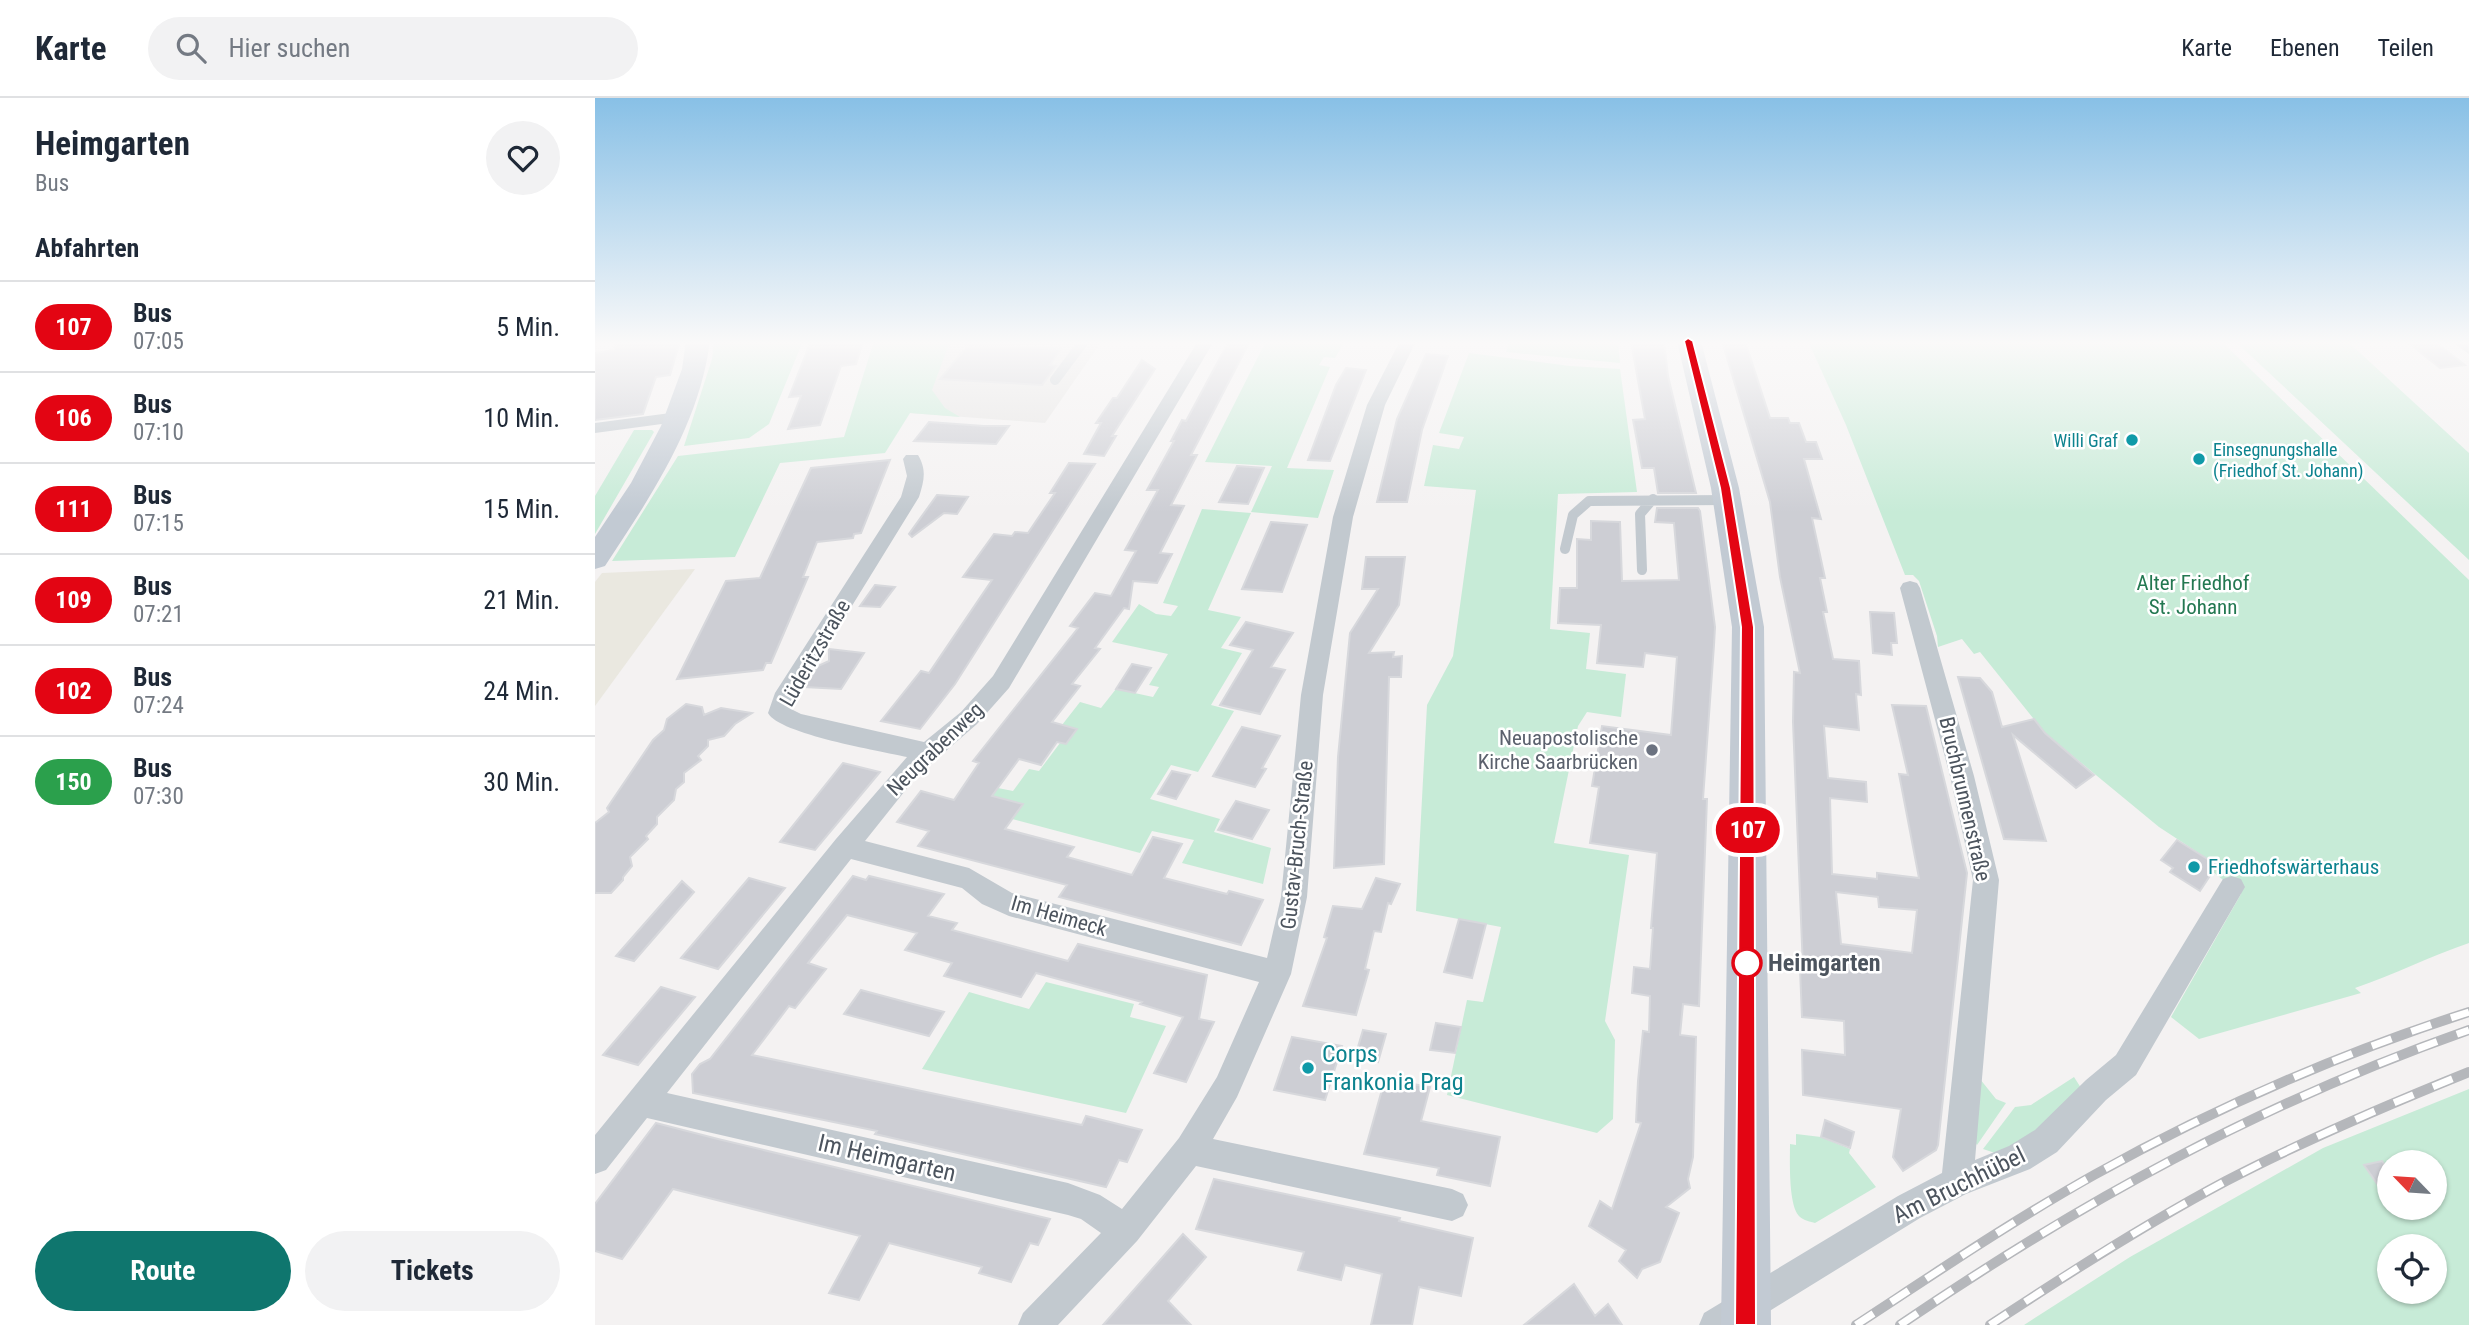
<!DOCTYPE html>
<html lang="de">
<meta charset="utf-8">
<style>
body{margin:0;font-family:"Roboto Condensed",sans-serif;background:#f2f2f3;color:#1f2937;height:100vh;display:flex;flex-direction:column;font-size:26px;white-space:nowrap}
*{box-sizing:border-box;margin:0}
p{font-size:23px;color:#747a83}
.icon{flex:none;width:38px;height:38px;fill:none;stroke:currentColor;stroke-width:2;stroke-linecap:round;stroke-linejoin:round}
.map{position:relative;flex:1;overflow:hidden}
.sheet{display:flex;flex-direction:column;background:#fff;width:595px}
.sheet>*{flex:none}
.badge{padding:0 14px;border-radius:23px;font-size:24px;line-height:46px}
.needle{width:46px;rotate:295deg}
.fabs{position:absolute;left:1782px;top:1052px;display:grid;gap:14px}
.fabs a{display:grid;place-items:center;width:70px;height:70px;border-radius:50%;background:#fff;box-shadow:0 2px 5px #0004;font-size:35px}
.map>.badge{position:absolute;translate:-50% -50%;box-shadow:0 0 0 4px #fff}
h2{padding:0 35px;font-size:26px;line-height:63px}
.round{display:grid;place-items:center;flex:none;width:74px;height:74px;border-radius:37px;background:#f2f2f3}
.overview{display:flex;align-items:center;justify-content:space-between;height:119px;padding:0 35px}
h1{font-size:33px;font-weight:700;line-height:52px}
.primary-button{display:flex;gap:14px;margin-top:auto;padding:14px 35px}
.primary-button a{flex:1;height:80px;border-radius:42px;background:#0f766e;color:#fff;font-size:28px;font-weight:700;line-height:80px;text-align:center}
.primary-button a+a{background:#f2f2f3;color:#1f2937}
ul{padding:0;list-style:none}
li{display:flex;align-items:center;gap:21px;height:91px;padding:0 35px;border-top:2px solid #e0e1e3}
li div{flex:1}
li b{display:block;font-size:26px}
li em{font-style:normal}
li .badge{min-width:77px;font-weight:700;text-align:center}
header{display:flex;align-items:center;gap:42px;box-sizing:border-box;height:98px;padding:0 35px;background:#fff;border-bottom:2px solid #e0e1e3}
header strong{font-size:33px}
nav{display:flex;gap:38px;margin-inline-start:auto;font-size:24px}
.search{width:490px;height:63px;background:#f2f2f3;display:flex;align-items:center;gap:18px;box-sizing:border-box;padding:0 24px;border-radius:38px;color:#747a83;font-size:26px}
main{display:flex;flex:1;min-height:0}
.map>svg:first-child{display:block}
</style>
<header>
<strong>Karte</strong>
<div class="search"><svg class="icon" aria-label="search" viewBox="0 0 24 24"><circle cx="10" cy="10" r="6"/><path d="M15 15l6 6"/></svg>Hier suchen</div>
<nav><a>Karte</a><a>Ebenen</a><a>Teilen</a></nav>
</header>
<main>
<section class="sheet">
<div class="overview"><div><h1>Heimgarten</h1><p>Bus</p></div><a class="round"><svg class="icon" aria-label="heart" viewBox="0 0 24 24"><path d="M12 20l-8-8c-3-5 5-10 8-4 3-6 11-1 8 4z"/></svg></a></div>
<h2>Abfahrten</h2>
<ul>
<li><span class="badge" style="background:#e30513;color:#fff">107</span><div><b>Bus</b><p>07:05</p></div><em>5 Min.</em></li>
<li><span class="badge" style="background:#e30513;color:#fff">106</span><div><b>Bus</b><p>07:10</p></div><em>10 Min.</em></li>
<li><span class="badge" style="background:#e30513;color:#fff">111</span><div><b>Bus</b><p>07:15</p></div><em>15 Min.</em></li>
<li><span class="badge" style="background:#e30513;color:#fff">109</span><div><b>Bus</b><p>07:21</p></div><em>21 Min.</em></li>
<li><span class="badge" style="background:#e30513;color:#fff">102</span><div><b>Bus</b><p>07:24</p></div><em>24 Min.</em></li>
<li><span class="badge" style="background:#2ba04c;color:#fff">150</span><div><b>Bus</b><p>07:30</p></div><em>30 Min.</em></li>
</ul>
<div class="primary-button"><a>Route</a><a>Tickets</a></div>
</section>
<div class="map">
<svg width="1874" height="1227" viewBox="0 0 1874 1227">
<rect width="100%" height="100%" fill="#f4f2f2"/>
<!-- commercial -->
<path fill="#eae8e0" d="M100,471L0,608V484L7,475Z"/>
<!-- education -->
<path fill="#e5e4e3" d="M338,243H507L450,325L315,315Z"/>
<!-- green -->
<path fill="#c7ebd7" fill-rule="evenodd" d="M119,243H208L174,326L154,340L89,348L117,261Z
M279,243H355L337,292L350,310L365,319L315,315L290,355L185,365L140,459L17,463L83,358L249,339Z
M671,243H750L740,260L729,259L724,267L735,269L692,370L739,372L723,420L656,414L677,368L610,364Z
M915,243H1023L1025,265L911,254Z
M1213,243H1626L1874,482V845C1835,858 1799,877 1760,890L1766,895L1604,941L1576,919L1646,796L1618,774L1622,767L1564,729L1450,635L1385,554L1379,556L1367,541L1343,549L1342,538L1324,483L1318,477H1310L1251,327Z
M1640,243H1752L1874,355V462Z
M874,255L975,268L1025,271L1042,394L963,396L955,531L995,535L991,571L1031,576L1026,619L992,614L983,628L959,745L1034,757L1010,923L1020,942L1018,1021L1002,1035L852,997L872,902L888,904L906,829L821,813L832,607L858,558L881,392L829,388L838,347L864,351L869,339L844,335Z
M39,332H57L59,334L0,436V398Z
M607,411L656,415L613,512L646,519L626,550L647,555L616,607L639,613L603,674L576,667L555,701L625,721L619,734L676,750L668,786L587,765L599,742L557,733L545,755L417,721L427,706L418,703L407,718L385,713L403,690L418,693L434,671L444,673L465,645L471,646L482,631L467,627L485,604L506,610L521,591L558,599L564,589L554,587L573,556L517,544L544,506L561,516L576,518L583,508L568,505Z
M451,884L539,906L535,919L571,928L531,1015L327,971L374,894L434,911Z
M1381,976L1401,1001L1411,1005L1382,1047L1377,1040Z
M1479,979L1488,993L1445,1035L1400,1055L1388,1051L1420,1009L1436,1007Z
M1874,991V1227H1429L1535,1159L1728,1050ZM1794,1064H1839V1110H1794ZM1794,1148H1839V1194H1794Z
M1201,1036L1226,1039L1255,1051L1254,1055L1281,1089L1220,1125C1216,1124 1208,1122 1205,1119C1193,1109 1195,1062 1195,1046L1201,1047Z"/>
<!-- building -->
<path fill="#cdced4" stroke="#d7d8dc" stroke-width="2" fill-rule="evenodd" d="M22,243H85L75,277L61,279L48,316L0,322V255L19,252Z
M216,243H268L261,266L246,268L225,327L193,331L206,298L194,299Z
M634,243H655L596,357H602L576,407L589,408L565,455L577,456L562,485L538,483L534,511L529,510L500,550L505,551L477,586L485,588L457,624L482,631L471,646L462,644L446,667L424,661L397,698L428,706L410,731L479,749L472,759L537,777L558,739L587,746L569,780L632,796L634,793L668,802L646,847L464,799L472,787L323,748L334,733L302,724L326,693L359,702L384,665L378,663L483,530L475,528L500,495L516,498L541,453L530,452L563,392H552L579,343H576L587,322L591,323Z
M1069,243L1073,278L1101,395H1063L1059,370H1047L1038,322L1050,321L1036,244Z
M1127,243H1150L1175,320H1193L1195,325H1204L1211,344H1221L1227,361H1209L1226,421L1217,420L1230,480H1225L1232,514H1228L1238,561L1264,563L1266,597L1261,596L1264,632L1229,628L1233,680L1271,684L1272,704L1235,700L1237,776L1282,781V775L1324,780L1304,676L1313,677L1297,607L1331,608L1372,775L1343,1047L1341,1052L1308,1073L1298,1059L1306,1011L1208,997L1207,952L1250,957L1249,923L1207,919L1205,871H1208L1198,624L1199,574L1205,575L1185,479L1175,404ZM1241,794L1283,799L1284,809L1322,812L1317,855L1246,846Z
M1811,243H1839L1870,267L1845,270Z
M374,246L466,251L455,267L461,268L447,287L345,281Z
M831,256L853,258L827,332L812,404H782L802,321Z
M547,262L560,271L517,338H521L509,358L489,356L506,325H501L518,300H522Z
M751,270L771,272L735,363L713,362L741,287Z
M334,324L389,328H414L401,346L319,343Z
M295,362L266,435L259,436L258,440L222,444L208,479H213L176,565H171L168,572L82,581L131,483L165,480L216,370Z
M474,365L500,366L360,586L325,631L286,623L326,573L334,575L397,482L368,479L399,436L417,438L420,434L433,435L460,395H455Z
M642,368L669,370L653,406L624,404Z
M342,397L373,399L362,416L349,415L317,439L314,436Z
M1062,410H1103L1105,413L1120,529L1119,547L1108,701H1112L1104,908L1088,906L1085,937L1101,939L1098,1059L1093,1081L1095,1090L1071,1109L1084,1115L1065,1164L1047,1171L1042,1180L1024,1163L1031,1152L994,1128L1005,1103L1017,1111L1046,1025L1041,1024L1043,983L1048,933L1054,934L1055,898L1037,895L1039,869L1055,871L1058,830H1056L1062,755L995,745L1004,689L997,688L1007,628L1076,637L1082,559L1050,555L1048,569L1002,565L1006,527L963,525L965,490H982V441L996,442V423L1025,424L1027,483L1084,482L1079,425L1060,424Z
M676,424L712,427L687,494L647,491Z
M771,459H810L804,507L774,555L799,554L798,559L807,558L806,579H794L789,766L739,770L743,659L755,535L783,491H767Z
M280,487L300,489L285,509L265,508Z
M1275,514L1299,515L1302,545H1296L1297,557L1278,555Z
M651,524L698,535L676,569L690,572L665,616L625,607L658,552L635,547Z
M234,551L269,555L246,591L210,589L223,568L234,563Z
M537,566L556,570L540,595L521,591Z
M1363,579L1385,580L1397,594L1407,629L1439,621L1450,635L1499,677L1481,690L1418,637L1451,743L1409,741Z
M91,606L107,609L109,617L126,610L157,615L140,626L129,638L113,642V648L103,658L106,662L89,675V684L81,691L79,702L62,719V726L51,738L53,741L35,759L37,768L28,779V782L16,795H0V725L14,714L12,710L58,642L69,632L72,621Z
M647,629L685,638L667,670L671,671L660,689L618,678Z
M248,665L285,674L220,752L185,744Z
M577,673L595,677L581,701L563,696Z
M641,703L674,712L657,741L623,732Z
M1582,742L1622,767L1605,793L1575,774L1578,770L1566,762Z
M258,778L271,782L274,778L349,796L333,818L362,825L357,832L473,863L483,846L612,877L604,921L619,924L591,984L559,975L588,919L545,906L547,904L441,875L426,899L349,878L357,865L310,852L322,835L252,817L213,865L231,871L200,910L194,908L157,957L487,1027L491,1018L547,1032L532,1064L524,1062L511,1089L280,1036L282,1033L98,995L97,976L105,966L115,961Z
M154,780L190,790L123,871L86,860Z
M781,780L805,786L796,806L793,805L786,834L779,833L770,871L774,872L761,917L708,908L732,840L729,839L738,808L767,811Z
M87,783L99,794L39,863L21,858Z
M864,821L891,826L877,880L849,874Z
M66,889L100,899L43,967L8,957Z
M266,892L318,906L349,914L334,938L249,916Z
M841,925L866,929L860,955L835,952Z
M768,932L791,936L783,964L760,959Z
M697,939L747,948L730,1002L679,992Z
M790,981L835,989L826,1023L905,1039L895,1088L842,1077L844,1070L769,1056Z
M1230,1022L1259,1034L1255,1050L1226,1039Z
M61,1025L123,1041L455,1121L443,1147L435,1145L416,1184L384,1175L387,1169L294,1145L264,1202L234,1195L265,1138L78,1091L27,1161L0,1153V1106Z
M1787,1063L1794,1073V1103L1769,1067Z
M619,1081L805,1120L804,1123L878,1140L866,1198L824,1189L817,1227H776L787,1176L750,1167L746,1182L703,1172L709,1154L601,1131Z
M588,1136L611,1159L573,1203L596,1227H508Z
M979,1186L1000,1218L1013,1206L1027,1227H929Z"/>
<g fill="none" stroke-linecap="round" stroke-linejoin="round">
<!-- service -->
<path stroke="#c2c9cf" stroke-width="10" d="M460,282L489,243
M970,451L978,417L994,403L1132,402
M1047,472L1045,416L1058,401"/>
<!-- minor -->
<path fill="#c2c9cf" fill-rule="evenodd" d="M603,243H619L414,590L382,626L321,679L270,743L374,770L417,795L672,860L686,799L706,597L738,419L772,307L805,243H821L790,307L758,419L728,597L712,799L696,876L642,999L618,1041L857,1091L868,1096L873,1107L868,1118L857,1123L601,1068L542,1143L463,1227H423L428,1215L506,1135L486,1121L473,1117L52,1020L11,1072L0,1076V1037L241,741L312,659C285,653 184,636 173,615L180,595L306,399L312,378L308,361L311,357H323C332,372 329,383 324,399L199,602L196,611L206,616L329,644L366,614L398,578ZM256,761L367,790L387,806L414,818L664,884L622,979L584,1040L527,1111L505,1097L473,1085L72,995Z
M1855,243H1873L1874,256Z
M83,314L89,315L92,319L89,323L0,335V325Z
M1315,483L1322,485L1325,490L1379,678L1404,782L1380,1062L1414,1048L1440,1032L1491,982L1521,957L1628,781L1637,778L1646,781L1650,789L1541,977L1511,1002L1462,1054L1435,1071L1371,1096L1325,1120L1152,1227H1104L1109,1215L1303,1098L1347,1075L1378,782L1355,678L1305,490L1308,485Z"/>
<!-- secondary -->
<path fill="#c2cad3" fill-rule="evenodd" d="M91,243H115C104,328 56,398 10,468L0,471V439L36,385L66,328L87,271Z
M1082,243H1106L1144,390L1169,529L1176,1227H1126L1137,529L1116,390Z"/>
<!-- rail casing -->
<g stroke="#b5b7bb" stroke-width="10">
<path id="rail" d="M1261,1227C1339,1176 1417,1123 1499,1077C1619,1010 1744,956 1874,914
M1305,1227C1487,1103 1666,1005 1874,932
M1395,1227C1472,1176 1550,1126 1631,1083C1710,1042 1792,1007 1874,974"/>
</g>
<!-- rail -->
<use href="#rail" stroke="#fff" stroke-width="7" stroke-dasharray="21" stroke-linecap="butt"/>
</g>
<!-- sky -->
<linearGradient id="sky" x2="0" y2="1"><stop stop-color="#88c0e6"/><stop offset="0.59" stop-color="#faf9f9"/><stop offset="1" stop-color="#faf9f9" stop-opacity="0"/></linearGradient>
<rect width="1874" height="415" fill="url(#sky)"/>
<!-- line -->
<path fill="#e30513" stroke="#fff" stroke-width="2" d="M1093,240L1098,243L1136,390L1159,529L1161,1227H1140L1146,529L1125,390L1089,243Z"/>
<!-- markers -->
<g fill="#0f9aa8" stroke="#fff" stroke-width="2.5">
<circle cx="1537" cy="342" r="7"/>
<circle cx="1604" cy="361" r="7"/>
<circle cx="1599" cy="769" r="7"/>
<circle cx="713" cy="970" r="7"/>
</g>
<circle fill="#6b7280" stroke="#fff" stroke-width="2.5" cx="1057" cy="652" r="7"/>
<circle fill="#fff" stroke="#e30513" stroke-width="3.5" cx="1152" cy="865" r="14"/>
<g text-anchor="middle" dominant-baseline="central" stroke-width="5" stroke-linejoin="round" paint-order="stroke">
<!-- far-culture labels -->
<g font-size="18" fill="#0d838f" stroke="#fff" text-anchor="end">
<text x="1523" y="342">Willi Graf</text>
<text x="1618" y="351" text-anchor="start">Einsegnungshalle<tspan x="1618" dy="21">(Friedhof St. Johann)</tspan></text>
</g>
<!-- park labels -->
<g font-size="21" fill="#237851" stroke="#fff">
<text x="1598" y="485">Alter Friedhof<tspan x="1598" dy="24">St. Johann</tspan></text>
</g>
<!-- street labels -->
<g font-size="21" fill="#4c545e" stroke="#fff">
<text transform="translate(220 555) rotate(-60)">Lüderitzstraße</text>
<text transform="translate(340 651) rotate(-44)">Neugrabenweg</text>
<text transform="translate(1370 701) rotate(77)">Bruchbrunnenstraße</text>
<text transform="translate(702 747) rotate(-84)">Gustav-Bruch-Straße</text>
<text transform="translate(464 818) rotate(16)">Im Heimeck</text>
</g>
<!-- worship labels -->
<g font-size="21" fill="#5b616d" stroke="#fff" text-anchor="end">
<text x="1043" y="640">Neuapostolische<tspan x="1043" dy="24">Kirche Saarbrücken</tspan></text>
</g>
<!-- culture labels -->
<g font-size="21" fill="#0d838f" stroke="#fff" text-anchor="start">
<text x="1613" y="769">Friedhofswärterhaus</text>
</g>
<!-- near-stop labels -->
<g font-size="24" font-weight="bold" fill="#4c545e" stroke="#fff" text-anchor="start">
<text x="1173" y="865">Heimgarten</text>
</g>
<!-- near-culture labels -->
<g font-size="24" fill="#0d838f" stroke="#fff" text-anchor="start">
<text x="727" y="956">Corps<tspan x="727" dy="28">Frankonia Prag</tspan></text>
</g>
<!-- near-street labels -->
<g font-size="24" fill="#4c545e" stroke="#fff">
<text transform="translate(292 1060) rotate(13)">Im Heimgarten</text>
<text transform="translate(1364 1087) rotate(-26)">Am Bruchhübel</text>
</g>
</g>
</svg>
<div class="fabs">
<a><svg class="needle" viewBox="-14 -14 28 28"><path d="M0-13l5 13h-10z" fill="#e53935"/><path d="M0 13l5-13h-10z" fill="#747a83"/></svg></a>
<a><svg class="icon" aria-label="locate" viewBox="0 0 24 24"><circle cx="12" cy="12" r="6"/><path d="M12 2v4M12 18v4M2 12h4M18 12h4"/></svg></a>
</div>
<b class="badge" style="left:1153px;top:732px;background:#e30513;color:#fff">107</b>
</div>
</main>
